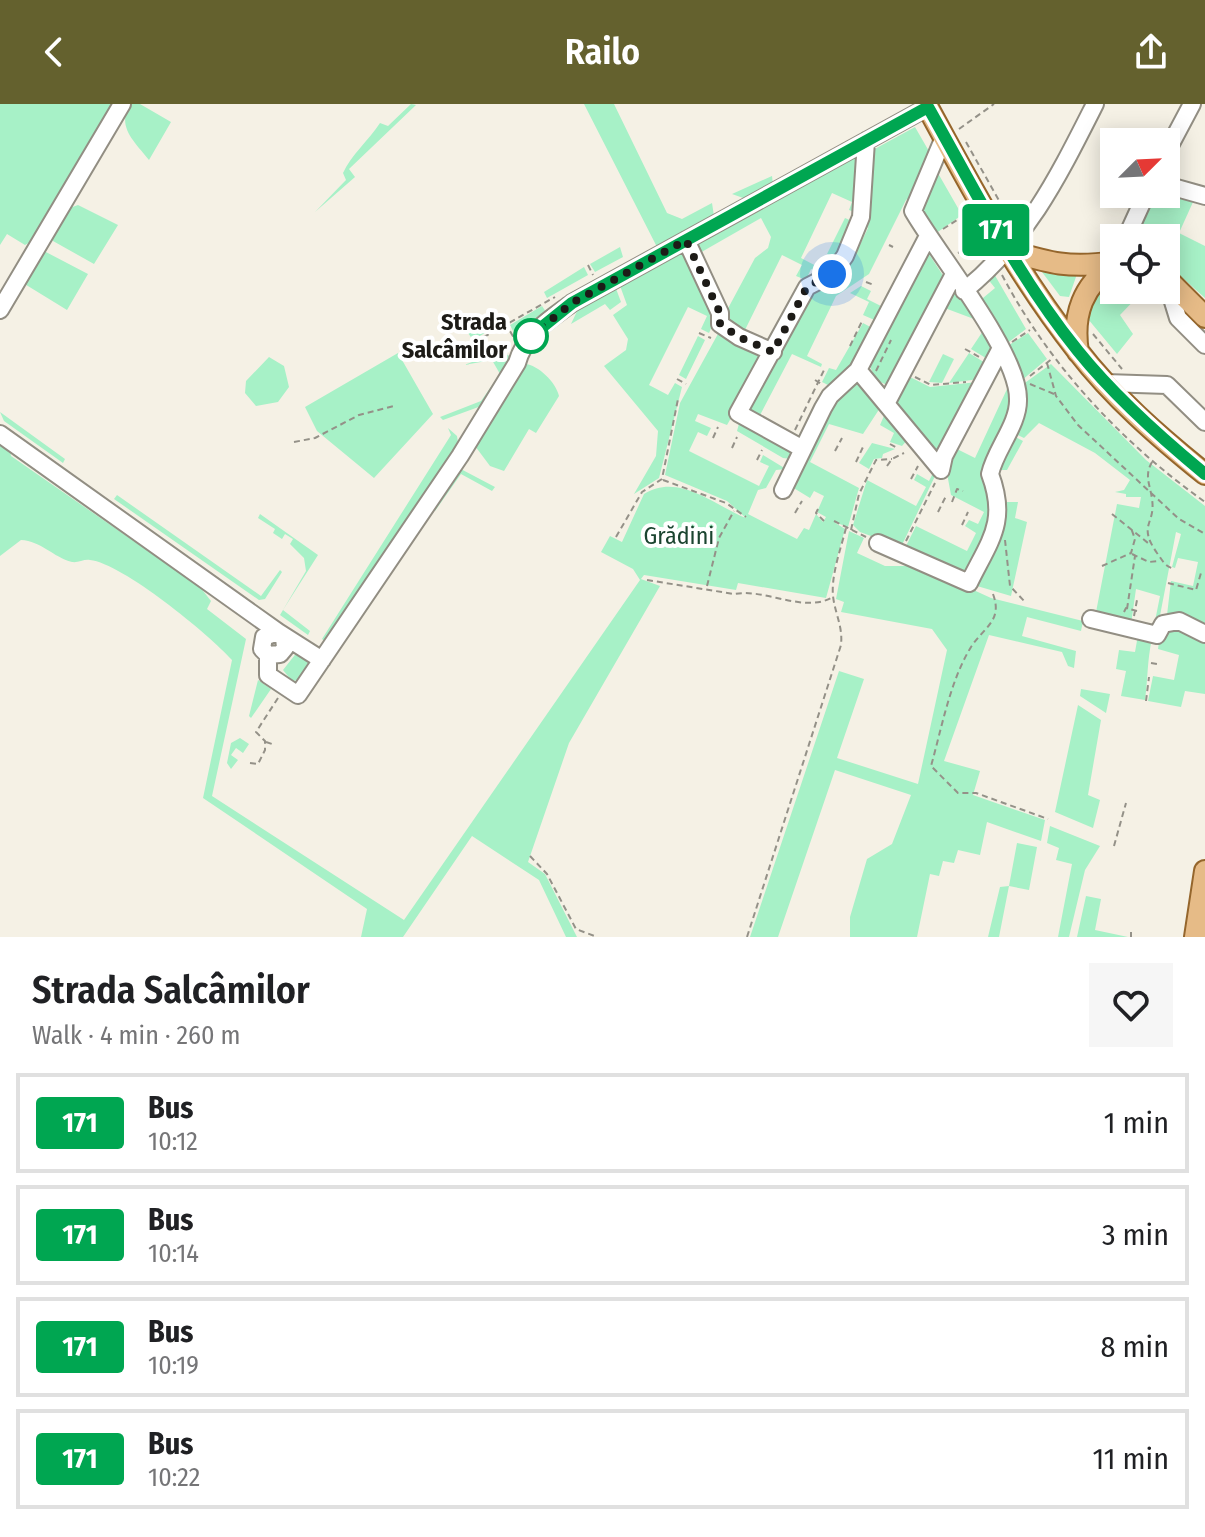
<!DOCTYPE html>
<meta charset="utf-8">
<style>
body{margin:0;font-family:"Fira Sans Condensed",sans-serif;background:#f6f6f6;color:#202124;height:100vh;display:flex;flex-direction:column;font-size:30px;white-space:nowrap}
*{box-sizing:border-box;margin:0}
p{font-size:26px;color:#757577}
.icon{flex:none;width:44px;height:44px;fill:none;stroke:currentColor;stroke-width:2;stroke-linecap:round;stroke-linejoin:round}
.map{position:relative;height:833px;overflow:hidden}
.sheet{display:flex;flex-direction:column;background:#fff;flex:1}
.sheet>*{flex:none}
.badge{padding:0 16px;border-radius:6px;font-size:28px;line-height:52px}
.needle{width:52px;rotate:66deg}
.buttons{position:absolute;left:1100px;top:24px;display:grid;gap:16px}
.buttons a{display:grid;place-items:center;width:80px;height:80px;border-radius:0px;background:#fff;box-shadow:0 4px 20px #0003;font-size:40px}
.you{position:absolute;width:40px;height:40px;margin:-20px;border:6px solid #fff;border-radius:50%;background:#1a73e8;box-shadow:0 0 0 12px #1a73e833}
.map>.badge{position:absolute;translate:-50% -50%;box-shadow:0 0 0 4px #fff}
.round{display:grid;place-items:center;flex:none;width:84px;height:84px;border-radius:0px;background:#f6f6f6}
.headline{display:flex;align-items:center;justify-content:space-between;height:136px;padding:0 32px}
h1{font-size:38px;font-weight:600;line-height:60px}
ul{padding:0;list-style:none}
li{display:flex;align-items:center;gap:24px;height:100px;margin:0 16px 12px;padding:0 16px;border:4px solid #e0e0e0;border-radius:0px}
li div{flex:1}
li b{display:block;font-size:30px}
li em{font-style:normal}
li .badge{min-width:88px;font-weight:700;text-align:center}
header{display:flex;justify-content:space-between;align-items:center;height:104px;padding:0 32px;background:#64612e;color:#fff;font-size:36px;font-weight:600}
.map>svg:first-child{display:block}
</style>
<header><svg class="icon" aria-label="back" viewBox="0 0 24 24"><path d="M15 5l-7 7 7 7"/></svg>Railo<svg class="icon" aria-label="share" viewBox="0 0 24 24"><path d="M12 15V3M7 8l5-5 5 5M5 13v7h14v-7"/></svg></header>
<div class="map">
<svg width="1205" height="833" viewBox="0 0 1205 833">
<rect width="100%" height="100%" fill="#f5f1e5"/>
<!-- green -->
<path fill="#a7f1c7" d="M0,0H112L32,137L25,141L7,130L0,141Z
M130,0H140L171,18L149,56C135,38 116,23 130,0Z
M411,0L416,1L349,65L355,73L315,108L346,76L343,69C351,51 369,36 380,19L388,22Z
M584,0H614L667,109L682,115L712,99L714,112L657,143Z
M915,23L930,49L917,88L906,96L869,170L836,192L807,252L822,260L821,263L792,250L758,315L745,305L802,194L845,172L868,124L863,119L871,47Z
M857,50L859,110L849,106L852,98L832,89L801,154L820,164L823,157L831,161L820,169L811,165L806,176L796,172L802,161L782,151L743,230L729,224L725,210L755,154L768,144L771,133L761,114L698,150L696,137Z
M935,64L962,111L932,132L922,100Z
M772,72L773,81L746,95L732,90Z
M1166,87L1193,98L1179,129L1205,142V194L1166,159V134H1134L1153,90H1166Z
M78,101L118,121L94,160L53,137L52,132L67,105Z
M845,114L854,118L836,154L827,150Z
M687,142L717,211L709,229L701,225L707,212L688,203L649,281L668,291L675,279L682,283L659,374L634,390L656,352L658,327L604,262L626,246L628,235L613,211L627,201L619,179Z
M620,143L623,153L595,168L590,160Z
M925,144L944,173L888,281C874,277 872,268 868,255Z
M44,147L88,170L67,206L23,179Z
M584,163L588,171L547,194L544,188Z
M1039,164L1077,170L1069,193L1060,192Z
M993,168L1026,225L1005,241L977,199L995,184L987,174Z
M1114,171V186H1161L1165,199L1154,200L1141,189L1120,211L1133,230L1117,250L1088,215L1093,190Z
M615,182L621,198L610,206L605,200L571,220L579,203Z
M861,182L871,187L867,195L885,204L879,218L863,211L869,198L850,189Z
M954,187H957L974,215L942,203Z
M542,202L546,208L513,227L510,221Z
M498,212L502,219L473,236L468,229Z
M863,219L874,225L855,265L830,282L822,278L829,264L836,266Z
M983,227L994,241L989,256L971,245Z
M719,228L768,250L727,321L698,310L695,317L711,324L707,332L698,328L689,347L759,382L769,362L760,358L763,351L786,365L776,366L766,384L758,386L748,410L797,435L804,424L809,426L816,410L823,418L826,413L817,408L824,392L814,387L810,394L792,383L831,294L857,277L880,304L863,330L829,320L810,358L859,384L848,423L834,418L845,425L826,494L738,479L736,486L644,471L641,475L660,482L569,639L528,758L545,770L577,833H566L539,776L472,732L403,833H361L367,805L203,694L232,556C210,531 122,459 90,456C84,455 78,459 72,458C53,453 41,437 21,436L0,452V338L10,345L11,352L200,483L211,497L207,505L246,535L212,692L404,816L640,476L633,465L601,448L610,432L622,438L644,390C679,368 715,402 746,414L727,397L665,371L680,299Z
M1028,229L1047,255L1021,277L1006,243Z
M698,232L705,236L686,275L679,271Z
M502,247L512,254L484,301L443,316L440,313L481,297L500,270L492,256L464,261Z
M398,249L433,310L374,374L317,327L305,303Z
M969,249L987,260L979,275L949,279Z
M943,250L954,255L942,279L929,278Z
M269,253L284,262L289,283L278,298L256,302L245,289L246,277Z
M525,260C538,261 556,278 559,292L536,329L529,325L504,367L490,362L475,342Z
M1051,260L1146,356L1205,402V527L1167,511L1171,477L1193,482L1198,458L1178,454L1175,464L1172,463L1181,430L1176,428L1158,522H1154L1160,492L1136,485L1131,520L1096,508L1117,400L1139,404L1141,393H1126V390L1115,388L1124,386L1130,376L1095,349L1039,319L1024,334L1011,328L1022,281Z
M908,272L930,283L978,278L936,356L892,303Z
M1007,285L1011,286L1012,306L981,373L987,378L996,411L967,471L905,444L916,422L967,447L976,429L965,422L969,416L978,420L984,408L951,391L946,364L953,343L975,354Z
M887,305L908,335L902,342L890,338L894,329L880,321Z
M0,308L65,355L63,359L4,317Z
M740,316L796,345L791,355L783,354L737,327Z
M448,324L457,332L459,345L327,539L322,535L451,331Z
M1010,330L1023,337L1007,366H998L1005,398H1018L1015,414L1027,418L1011,492L977,482L974,477L1003,415L996,366Z
M872,339L895,345L883,350L882,354L874,355L869,365L859,359Z
M919,349L936,370L901,443L860,428L853,421L867,376L916,402L926,383L914,376L917,370L929,377L933,369Z
M457,363L495,383L492,387L461,370L435,407L433,401Z
M117,391L261,492L280,466L282,468L265,495L259,496L114,395Z
M260,410L318,451L283,506L310,527L308,531L280,511L306,467L304,454L290,440L293,435L285,430L282,435L273,429L275,425L258,414Z
M849,427L864,434L857,449L885,462H921L991,494L1083,517L1081,527L1027,513L1022,532L1076,547L1074,564L1068,562L1062,548L989,531L944,657L980,667L973,691L1045,716L1041,737L987,718L980,751L958,746L954,759L943,757L939,772L930,770L917,833H850V813L867,755L892,740L911,691L835,666L778,833H750L839,567L864,575L837,654L918,680L947,546L932,525L841,508L844,498L836,495Z
M1172,520L1205,534V590L1185,587L1181,603L1148,597L1153,572L1174,576L1179,551L1158,545L1160,531Z
M1138,531L1152,534C1147,558 1148,574 1145,596L1121,592L1126,567L1116,565L1119,546L1135,548Z
M298,547L310,561L300,576L292,577L283,566Z
M258,576L271,585L251,614L249,612Z
M1081,585L1110,590L1106,609L1080,592Z
M1078,601L1101,616L1088,691L1100,696L1093,724L1055,708Z
M240,634L249,640L243,649L236,644L231,651L238,656L231,665L227,659L231,639Z
M1050,722L1100,742L1085,766L1069,833H1058L1072,760L1056,756L1059,744L1047,739Z
M1017,739L1037,743L1029,786L1009,782L999,833H988L1000,783L1009,782Z
M1086,792L1101,795L1095,826L1128,833H1077Z"/>
<g fill="none" stroke-linecap="round" stroke-linejoin="round">
<!-- minor casing -->
<g stroke="#928e83" stroke-width="20">
<path id="minor" d="M1166,49L1192,0
M1166,81L1205,92
M1126,134L1146,90
M686,136L720,209V220L739,233L773,248
M1166,175L1178,214L1205,241
M964,187C1028,135 1058,73 1095,0
M0,206L122,0
M858,266L941,366
M1106,279L1167,281L1205,318
M887,298L953,172
M0,330L278,528
M803,345L738,309L807,183L832,170L845,152L861,113L866,37
M941,366L944,352L1001,244
M783,386L823,304L830,292L858,266L928,132
M878,439L969,479C990,436 1008,418 990,370C995,346 1019,320 1018,295C1018,248 939,152 913,107L944,33
M1091,515L1157,531L1163,520L1179,517L1205,530
M284,533L285,544L280,550L268,551L262,545L264,533L278,528L322,556
M268,551V571L298,591L460,352L517,259C525,230 549,216 572,199L928,3"/>
</g>
<!-- major casing -->
<g stroke="#95662c" stroke-width="24">
<path id="major" d="M926,0C972,85 1017,170 1077,246C1113,293 1159,333 1205,370
M1007,146C1049,159 1070,165 1114,158
M1166,174L1205,213
M1078,248C1072,210 1083,182 1114,159
M1195,833L1205,767"/>
</g>
<!-- path -->
<path stroke="#949188" stroke-width="2" stroke-dasharray="6 4" stroke-linecap="butt" d="M959,25L994,0
M966,38L1010,116
M943,125L968,109
M889,141L893,143
M958,149L970,143
M588,161L593,171
M1002,171C1050,262 1121,338 1205,398
M866,178L874,181
M500,210L514,234
M699,229L711,234
M1093,230L1122,265
M1012,238L1030,226
M850,242L863,215
M466,243L555,193
M965,245L981,254
M1047,259L1056,292L1078,321L1179,415L1205,430
M876,267L891,236
M1030,272L1053,254
M915,273L931,281L966,278
M677,275L686,280
M815,276L823,281
M1030,280L1054,290
M795,326L825,264
M713,334L718,323
M294,338L315,334L359,311L394,302
M890,340L897,344
M732,344L737,333
M835,347L842,334
M757,356L762,346
M856,358L863,343
M1152,358C1144,372 1150,380 1152,395C1156,421 1137,420 1157,449C1163,457 1165,463 1175,465
M887,362L892,355L904,349
M911,375L918,362
M663,376L726,399L746,413
M952,398L957,385L963,387
M818,405L816,409L824,417
M938,408L946,392
M795,409L802,397
M1112,410L1148,439
M834,417L866,433
M962,421L968,408
M851,426L859,390L876,356L892,355
M616,433L642,388L662,375L678,295
M1005,436L1010,482L1026,499
M906,437L935,379
M1132,450L1149,458L1159,457
M1102,462L1131,449L1135,435L1131,424
M647,476L734,490C766,484 804,510 833,493
M1168,479L1196,486L1201,469
M707,482L719,434L734,407
M993,490C1003,517 984,523 971,543C950,577 942,623 931,662L958,689H976L1048,715
M1127,505L1135,452
M1124,508L1126,504L1137,507
M1134,512L1137,496
M1151,559L1157,560
M1146,597L1149,573
M266,638L272,640
M250,659L258,660L265,646V637L256,628L278,594
M1114,742L1126,699
M530,752L547,770L576,825L597,833
M747,833L841,541C843,522 835,510 833,492C831,471 841,444 846,424
M1131,833V828"/>
<!-- minor -->
<use href="#minor" stroke="#fff" stroke-width="16"/>
<!-- major -->
<use href="#major" stroke="#e6bb87" stroke-width="20"/>
</g>
<g fill="none" stroke-linecap="round" stroke-linejoin="round">
<!-- line casing -->
<g stroke="#fff" stroke-width="18">
<path id="line" d="M531,232L572,199L928,3C975,86 1017,172 1078,247C1115,293 1160,333 1205,370"/>
</g>
<!-- line -->
<use href="#line" stroke="#00a651" stroke-width="12"/>
<!-- walk -->
<path stroke="#1d1b17" stroke-width="8" stroke-dasharray="0 14.4" d="M531,232L572,199L686,136L720,209V220L739,233L773,248L807,183L832,170"/>
</g>
<!-- markers -->
<circle fill="#fff" stroke="#00a651" stroke-width="4" cx="531" cy="232" r="16"/>
<g text-anchor="middle" dominant-baseline="central" stroke-width="8" stroke-linejoin="round" paint-order="stroke">
<!-- stop labels -->
<g font-size="24" font-weight="bold" fill="#1d1b17" stroke="#fff" text-anchor="end">
<text x="507" y="218">Strada<tspan x="507" dy="28">Salcâmilor</tspan></text>
</g>
<!-- park labels -->
<g font-size="24" fill="#1b4530" stroke="#fff">
<text x="679" y="432">Grădini</text>
</g>
</g>
</svg>
<div class="buttons">
<a><svg class="needle" viewBox="-14 -14 28 28"><path d="M0-13l5 13h-10z" fill="#e53935"/><path d="M0 13l5-13h-10z" fill="#757577"/></svg></a>
<a><svg class="icon" aria-label="locate" viewBox="0 0 24 24"><circle cx="12" cy="12" r="6"/><path d="M12 2v4M12 18v4M2 12h4M18 12h4"/></svg></a>
</div>
<div class="you" style="left:832px;top:170px"></div>
<b class="badge" style="left:996px;top:126px;background:#00a651;color:#fff">171</b>
</div>
<section class="sheet">
<div class="headline"><div><h1>Strada Salcâmilor</h1><p>Walk · 4 min · 260 m</p></div><a class="round"><svg class="icon" aria-label="heart" viewBox="0 0 24 24"><path d="M12 20l-8-8c-3-5 5-10 8-4 3-6 11-1 8 4z"/></svg></a></div>
<ul>
<li><span class="badge" style="background:#00a651;color:#fff">171</span><div><b>Bus</b><p>10:12</p></div><em>1 min</em></li>
<li><span class="badge" style="background:#00a651;color:#fff">171</span><div><b>Bus</b><p>10:14</p></div><em>3 min</em></li>
<li><span class="badge" style="background:#00a651;color:#fff">171</span><div><b>Bus</b><p>10:19</p></div><em>8 min</em></li>
<li><span class="badge" style="background:#00a651;color:#fff">171</span><div><b>Bus</b><p>10:22</p></div><em>11 min</em></li>
</ul>
</section>
